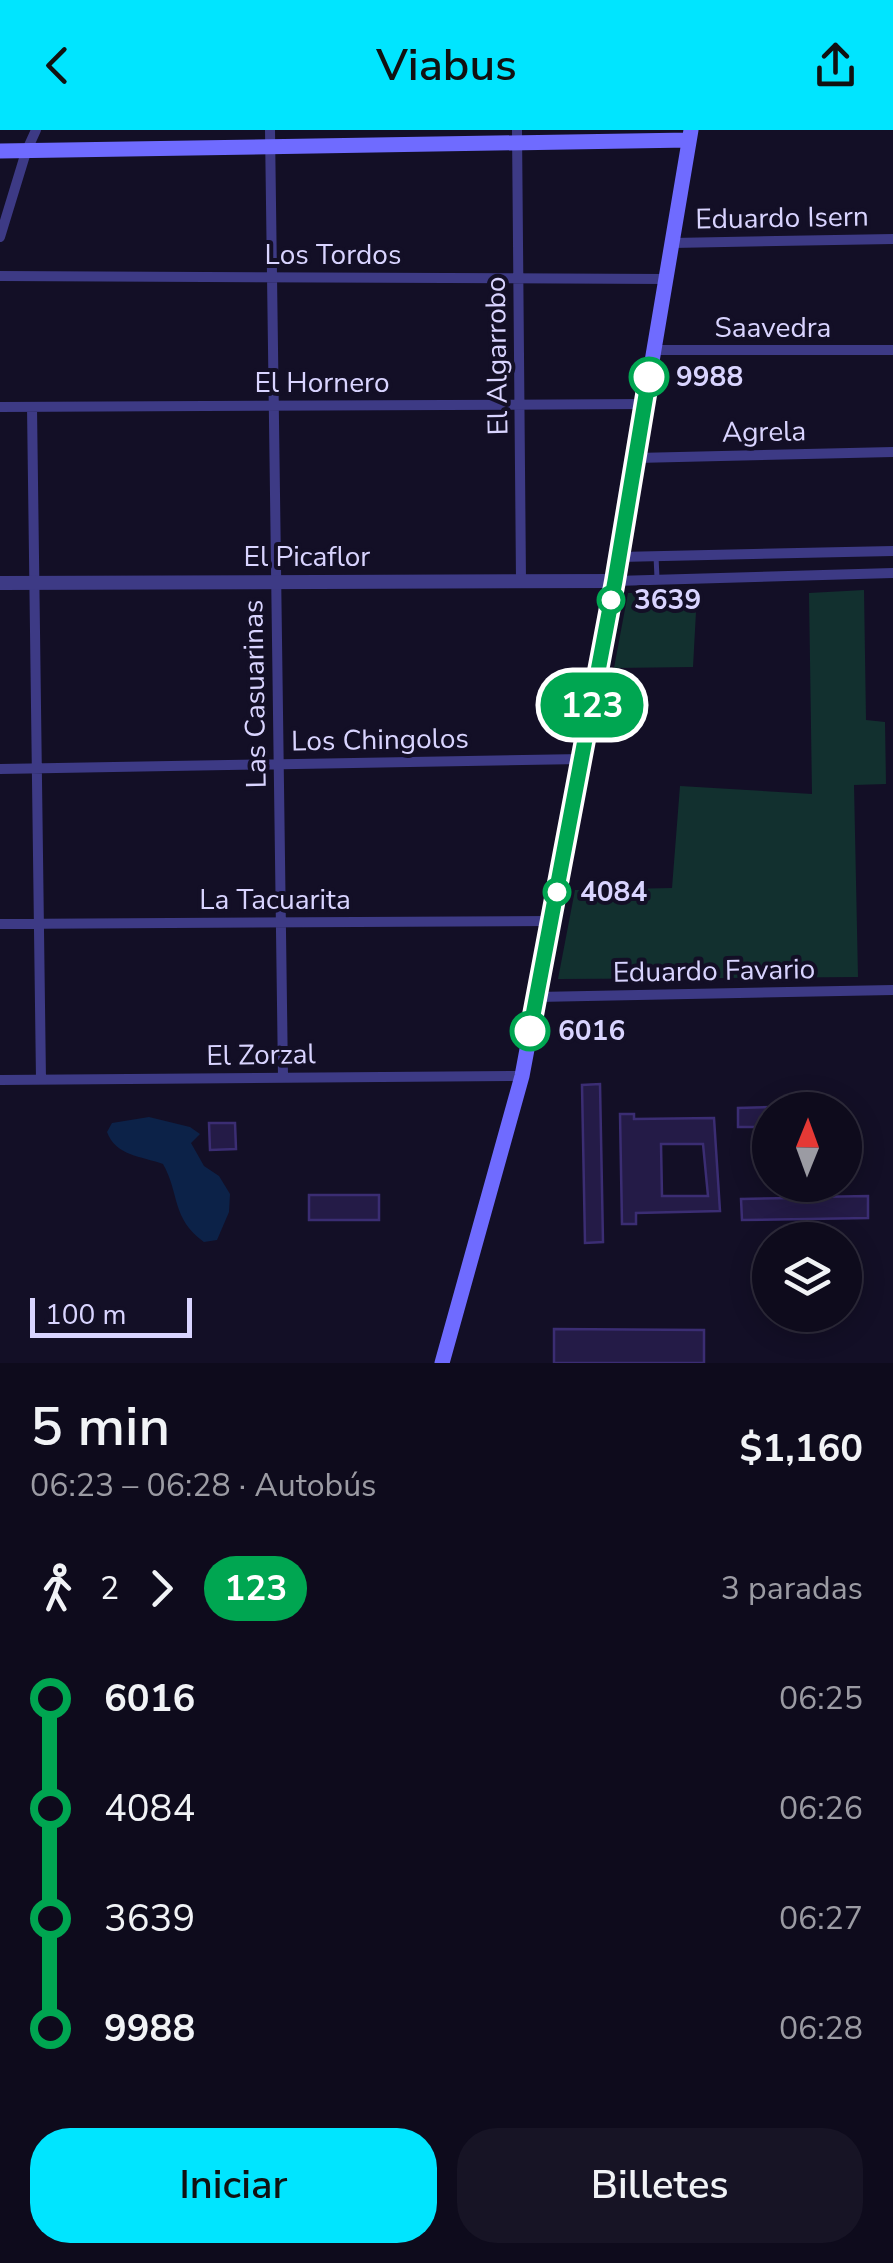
<!DOCTYPE html>
<html lang="es">
<meta charset="utf-8">
<style>
body{margin:0;font-family:"Nunito Sans",sans-serif;background:#171425;color:#f1f3f6;height:100vh;display:flex;flex-direction:column;font-size:38px;white-space:nowrap}
*{box-sizing:border-box;margin:0}
p{font-size:32px;color:#9b9ba3}
.icon{flex:none;width:55px;height:55px;fill:none;stroke:currentColor;stroke-width:2;stroke-linecap:round;stroke-linejoin:round}
.map{position:relative;height:1233px;overflow:hidden}
.drawer{display:flex;flex-direction:column;background:#0e0b1c;flex:1}
.drawer>*{flex:none}
.badge{padding:0 20px;border-radius:32px;font-size:35px;line-height:65px}
.needle{width:65px;rotate:1deg}
.controls{position:absolute;left:752px;top:962px;display:grid;gap:20px}
.controls a{display:grid;place-items:center;width:110px;height:110px;border-radius:50%;background:#0e0b1c;box-shadow:0 5px 25px #0003,0 0 0 2px #2e2b3b;font-size:50px}
.scale{position:absolute;left:30px;bottom:25px;width:162px;box-sizing:border-box;padding-left:10px;border:5px solid #d9d4ff;border-top:0;font-size:28px;line-height:35px;white-space:nowrap;color:#d9d4ff;-webkit-text-stroke:8px #130f26;paint-order:stroke}
.map>.badge{position:absolute;translate:-50% -50%;box-shadow:0 0 0 5px #fff}
.legs{display:flex;align-items:center;gap:15px;height:110px;padding:0 30px;font-size:32px}
.legs p{margin-inline-start:auto}
.headline{display:flex;align-items:center;justify-content:space-between;height:170px;padding:0 30px}
h1{font-size:55px;font-weight:600;line-height:75px}
.button{display:flex;gap:20px;margin-top:auto;padding:20px 30px}
.button a{flex:1;height:115px;border-radius:40px;background:#00e5ff;color:#111;font-size:40px;font-weight:600;line-height:115px;text-align:center}
.button a+a{background:#171425;color:#f1f3f6}
ul{padding:0 30px;list-style:none}
li{display:flex;align-items:center;gap:35px;height:110px;font-size:38px}
li i{display:grid;place-items:center;width:15px;height:100%;margin:0 12px;background:currentColor}
li i::after{content:'';width:25px;height:25px;margin:-12px;border:8px solid;border-radius:50%;background:#0e0b1c}
li p{margin-inline-start:auto}
li:first-child i{background:linear-gradient(#0000 50%,currentColor 0)}
li:last-child i{background:linear-gradient(currentColor 50%,#0000 0)}
header{display:flex;justify-content:space-between;align-items:center;height:130px;padding:0 30px;background:#00e5ff;color:#111;font-size:45px;font-weight:600}
.map>svg:first-child{display:block}
</style>
<header><svg class="icon" aria-label="back" viewBox="0 0 24 24"><path d="M15 5l-7 7 7 7"/></svg>Viabus<svg class="icon" aria-label="share" viewBox="0 0 24 24"><path d="M12 15V3M7 8l5-5 5 5M5 13v7h14v-7"/></svg></header>
<div class="map">
<svg width="893" height="1233" viewBox="0 0 893 1233">
<rect width="100%" height="100%" fill="#130f26"/>
<!-- grass -->
<path fill="#12302f" d="M864,460L866,590L885,592L886,654L854,655L858,847L558,849L575,760L672,758L680,656L812,664L809,463Z
M628,463H697L693,537L614,538Z"/>
<!-- water -->
<path fill="#0c2248" d="M149,987L190,997L200,1004L191,1013L204,1036L219,1046L230,1064L229,1082L217,1110L204,1112C171,1088 180,1064 163,1034C141,1026 116,1026 107,1002L112,993Z"/>
<!-- building -->
<path fill="#241b47" stroke="#3b2d73" stroke-width="2.5" fill-rule="evenodd" d="M600,954L603,1112L585,1113L582,955Z
M770,977V997H738V978Z
M620,984H634V989L714,988L720,1081L636,1083V1094H622ZM661,1014H703L708,1066H662Z
M209,993H235L236,1019L210,1020Z
M793,1055H813V1067L868,1066V1088L742,1090L741,1069L793,1068Z
M309,1065H379V1090H309Z
M554,1199L704,1200V1233H554Z"/>
<g fill="none" stroke-linecap="round" stroke-linejoin="round">
<!-- service -->
<path stroke="#3d3a85" stroke-width="5" d="M656,426L657,448"/>
<!-- minor -->
<path stroke="#3d3a85" stroke-width="10" d="M270,0L283,947
M517,0L521,451
M0,107L26,22L36,0
M672,113L893,109
M0,146L666,149
M654,220H893
M0,277L645,274
M32,277L41,950
M636,328L893,322
M619,427L893,421
M615,451L893,443
M0,639L582,629
M0,794L551,791
M537,867L893,860
M0,950L522,946"/>
<!-- tertiary -->
<path stroke="#3d3a85" stroke-width="14" d="M0,453L615,451"/>
<!-- secondary -->
<path stroke="#6f6bff" stroke-width="15" d="M0,21L689,10
M442,1233L522,946L615,451L691,0"/>
</g>
<g fill="none" stroke-linecap="round" stroke-linejoin="round">
<!-- line-1 casing -->
<g stroke="#fff" stroke-width="22">
<path id="line-1" d="M530,901L615,451L649,247"/>
</g>
<!-- line-1 -->
<use href="#line-1" stroke="#00a651" stroke-width="15"/>
</g>
<!-- markers -->
<g fill="#fff" stroke="#00a651" stroke-width="5">
<circle cx="649" cy="247" r="18"/>
<circle cx="611" cy="470" r="12"/>
<circle cx="557" cy="762" r="12"/>
<circle cx="530" cy="901" r="18"/>
</g>
<g text-anchor="middle" dominant-baseline="central" stroke-width="8" stroke-linejoin="round" paint-order="stroke">
<!-- street labels -->
<g font-size="28" fill="#d9d4ff" stroke="#130f26">
<text transform="translate(782 88) rotate(-1)">Eduardo Isern</text>
<text x="333" y="125">Los Tordos</text>
<text x="773" y="198">Saavedra</text>
<text transform="translate(497 226) rotate(-91)">El Algarrobo</text>
<text x="322" y="253">El Hornero</text>
<text transform="translate(764 302) rotate(-1)">Agrela</text>
<text x="307" y="427">El Picaflor</text>
<text transform="translate(255 564) rotate(-91)">Las Casuarinas</text>
<text transform="translate(380 610) rotate(-1)">Los Chingolos</text>
<text x="275" y="770">La Tacuarita</text>
<text transform="translate(714 841) rotate(-1)">Eduardo Favario</text>
<text transform="translate(261 925) rotate(-1)">El Zorzal</text>
</g>
<!-- stop labels -->
<g font-size="28" font-weight="bold" fill="#d9d4ff" stroke="#130f26" text-anchor="start">
<text x="676" y="247">9988</text>
<text x="634" y="470">3639</text>
<text x="580" y="762">4084</text>
<text x="558" y="901">6016</text>
</g>
</g>
</svg>
<div class="controls">
<a><svg class="needle" viewBox="-14 -14 28 28"><path d="M0-13l5 13h-10z" fill="#e53935"/><path d="M0 13l5-13h-10z" fill="#9b9ba3"/></svg></a>
<a><svg class="icon" aria-label="layers" viewBox="0 0 24 24"><path d="M12 4l9 5-9 5-9-5zM3 14l9 5 9-5"/></svg></a>
</div>
<div class="scale">100 m</div>
<b class="badge" style="left:592px;top:575px;background:#00a651;color:#fff">123</b>
</div>
<section class="drawer">
<div class="headline"><div><h1>5 min</h1><p>06:23 – 06:28 · Autobús</p></div><b>$1,160</b></div>
<div class="legs"><svg class="icon" aria-label="walk" viewBox="0 0 24 24"><circle cx="13" cy="4" r="2"/><path d="M13 8l-2 6 4 7M11 14l-3 7M7 12l3-4h3l4 4"/></svg>2<svg class="icon" aria-label="forward" viewBox="0 0 24 24"><path d="M9 5l7 7-7 7"/></svg><b class="badge" style="background:#00a651;color:#fff">123</b><p>3 paradas</p></div>
<ul>
<li><i style="color:#00a651"></i><b>6016</b><p>06:25</p></li>
<li><i style="color:#00a651"></i><span>4084</span><p>06:26</p></li>
<li><i style="color:#00a651"></i><span>3639</span><p>06:27</p></li>
<li><i style="color:#00a651"></i><b>9988</b><p>06:28</p></li>
</ul>
<div class="button"><a>Iniciar</a><a>Billetes</a></div>
</section>
